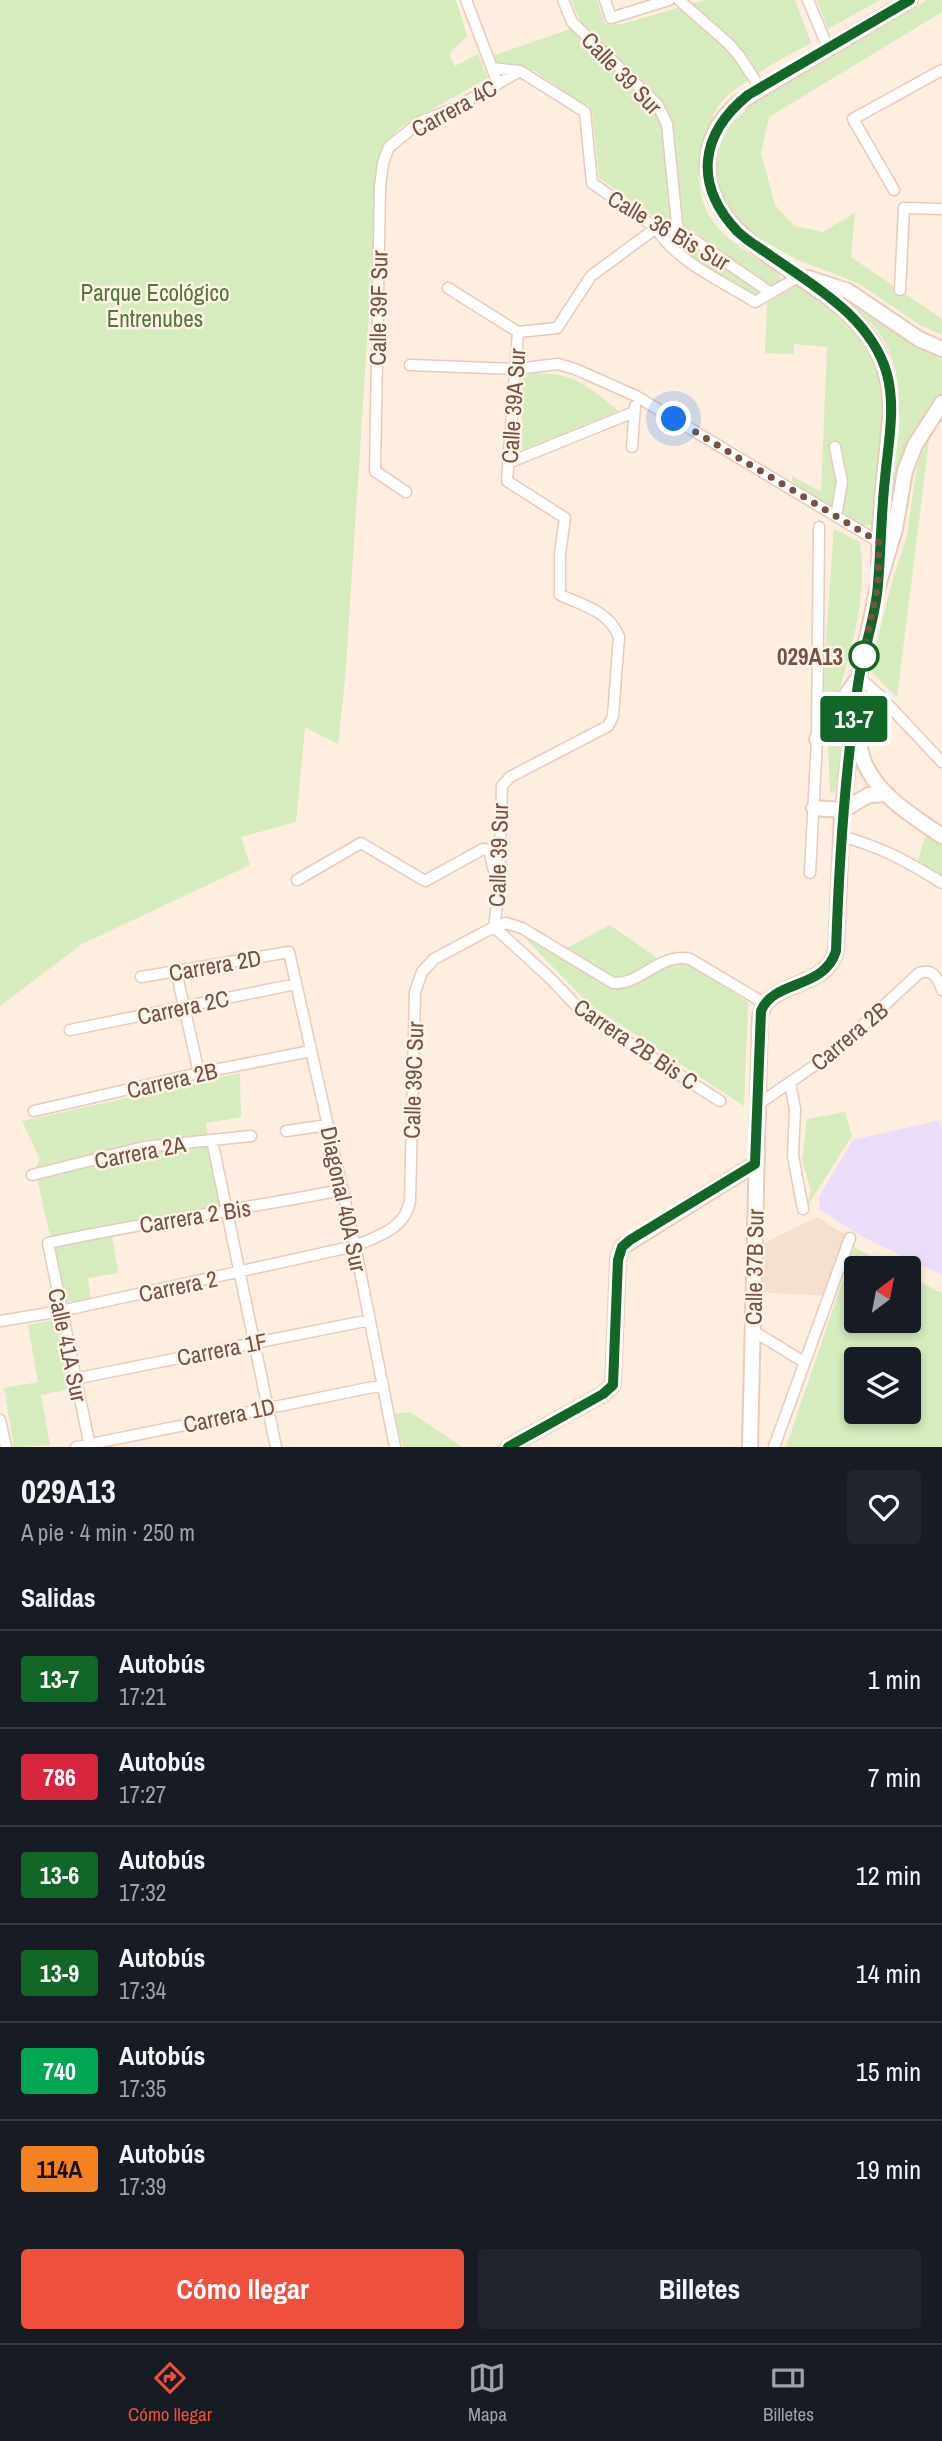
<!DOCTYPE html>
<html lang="es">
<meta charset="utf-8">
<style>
body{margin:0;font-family:"Archivo Narrow",sans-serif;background:#20242c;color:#f1f3f6;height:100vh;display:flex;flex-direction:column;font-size:26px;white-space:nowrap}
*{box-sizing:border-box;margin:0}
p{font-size:23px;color:#9ea1a6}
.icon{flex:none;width:38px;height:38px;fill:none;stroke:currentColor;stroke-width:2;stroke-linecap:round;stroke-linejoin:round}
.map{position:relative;height:1447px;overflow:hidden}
.details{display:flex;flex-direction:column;background:#171b24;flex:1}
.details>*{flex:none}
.badge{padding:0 14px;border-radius:5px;font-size:24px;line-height:46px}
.needle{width:46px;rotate:32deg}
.tools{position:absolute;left:844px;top:1256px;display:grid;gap:14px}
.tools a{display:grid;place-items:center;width:77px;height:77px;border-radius:7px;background:#171b24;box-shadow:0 4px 10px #0003;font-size:35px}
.you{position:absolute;width:35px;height:35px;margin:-18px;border:5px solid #fff;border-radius:50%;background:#1a73e8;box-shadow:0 0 0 10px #1a73e833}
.map>.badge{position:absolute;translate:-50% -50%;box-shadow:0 0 0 4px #fff}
h2{padding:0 21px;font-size:26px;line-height:63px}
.round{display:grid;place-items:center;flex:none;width:74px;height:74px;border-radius:7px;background:#20242c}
.head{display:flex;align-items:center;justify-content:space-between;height:119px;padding:0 21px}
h1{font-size:33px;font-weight:700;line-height:52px}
.cta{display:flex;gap:14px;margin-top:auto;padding:14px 21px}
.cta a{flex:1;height:80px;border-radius:7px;background:#ef503d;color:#fff;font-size:28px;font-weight:700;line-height:80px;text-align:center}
.cta a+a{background:#20242c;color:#f1f3f6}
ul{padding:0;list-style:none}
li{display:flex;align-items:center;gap:21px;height:98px;padding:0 21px;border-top:2px solid #363941}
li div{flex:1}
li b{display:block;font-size:26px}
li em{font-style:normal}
li .badge{min-width:77px;font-weight:700;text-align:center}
.dock{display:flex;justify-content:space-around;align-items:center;height:98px;border-top:2px solid #363941;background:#171b24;font-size:19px;color:#9ea1a6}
.dock a{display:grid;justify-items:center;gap:4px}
.dock .on{color:#ef503d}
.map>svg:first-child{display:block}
</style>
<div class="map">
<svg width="942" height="1447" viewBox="0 0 942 1447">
<rect width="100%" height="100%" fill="#fdeee0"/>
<!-- residential -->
<path fill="#f5dfce" d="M817,1217L850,1238L830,1296L753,1292L754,1248Z"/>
<!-- education -->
<path fill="#ebddf9" d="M940,1120L942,1129V1275L861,1236L819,1209L820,1195L853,1140Z"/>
<!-- green -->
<path fill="#d6ebbe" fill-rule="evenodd" d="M0,0H456L467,36L449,54L455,66L478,54L488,78L402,126L390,139L379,158L345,680L338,744L305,727L296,822L241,837L250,865L82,944L0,1006Z
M571,0H597L605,24H622L705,0H795L811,43C782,59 750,75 725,98C715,108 710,123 706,136C697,168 694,200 718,228C731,243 761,261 778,274L781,278L778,285L769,286L694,231L664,224L599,178L592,111L535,71L496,64L492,56L582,25Z
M817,0H880L828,29Z
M927,0H942V12L769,117L761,153L775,205L794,226L823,232L855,213L851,257L942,319V335L920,325L858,283L798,260L750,233L726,209L715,184L717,151L729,125L750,106Z
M665,235L689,241L764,293L753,297L686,256Z
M798,285C818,299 842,312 858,331C901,380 882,454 876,513L871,525C854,529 807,492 792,482V476L821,492L827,347L794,344V354L765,353L767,303Z
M841,295L907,340L942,356V394L922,419L911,439L891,496C897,441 913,377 876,329C866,317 852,306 841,295Z
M532,373C577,373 585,385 619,411L568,431V434L559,435L522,450L521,381Z
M930,433L897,698L870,670L890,589L907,535L917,465Z
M834,529L860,542C866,585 858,625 846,666C842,681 839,694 830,706L826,704L823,679Z
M842,715L845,716L842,752L835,793L830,792L828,741Z
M926,834L942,846V877L918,860Z
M610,925L667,965L682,960L748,1002L744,1106L589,1004L523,936L555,954Z
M240,1073L241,1117L206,1123L219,1205L111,1228L118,1273L88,1278L91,1300L65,1302L35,1169L40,1159L22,1121Z
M845,1112L852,1136L806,1208L811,1191L802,1160L807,1119Z
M854,1247L895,1269H856V1321H908V1276L942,1293V1447H786ZM856,1360H908V1412H856Z
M58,1319L71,1389L41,1395L50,1445L14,1447L4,1388L38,1382L28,1325Z
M410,1412L462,1447H403L393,1414Z"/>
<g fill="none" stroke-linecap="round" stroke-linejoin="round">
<!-- street casing -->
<g stroke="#e4cbbe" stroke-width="13">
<path id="street" d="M466,0L498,84
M563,0L572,22L657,104L667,124L678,234
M605,0L611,18L669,0
M679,0L729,44L740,57L760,88
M808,0L828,48
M492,68L520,71L585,112L592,183L656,228L690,237L771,293
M894,190L853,119L942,70
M448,288L518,332
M900,290L904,208L942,209
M518,332L557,328L591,276L656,228C675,261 724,282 755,302L800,276
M410,365L515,369L558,364L575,369L636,396L879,542
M632,447L635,406
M835,447L842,482L836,516
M508,463L634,412
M406,492L375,471L380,187L383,163L389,147L420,122L455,108L520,71
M859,677L880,696L942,762
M841,836C881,847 907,861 942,883
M810,873L817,739L819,527
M297,880L361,843L425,881L483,849L489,850L494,871L499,872
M494,927L499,889L502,786L510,777L608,726L613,716L619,637C610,612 583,605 560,595V553L565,518L507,481L518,332
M494,927L550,978L582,1012L720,1101
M176,971L199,1073
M141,977L289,952L355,1246L395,1447
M70,1030L296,984
M790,1083L795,1109L793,1156L803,1209
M757,1105L834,1052L919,973C933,968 938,978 942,990
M34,1111L199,1073L311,1051
M286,1131L328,1125
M212,1140L276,1447
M32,1175L144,1147L251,1136
M0,1321L61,1311L355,1246C378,1236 405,1229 410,1201L415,992L422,972L434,959L494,927L506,923L522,928L613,983C642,985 659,952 690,959L764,1003
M758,1334L804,1362
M74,1379L370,1320
M0,1420L6,1447
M76,1447L383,1385
M90,1447L48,1243C145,1222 244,1209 342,1190
M774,1447L850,1238"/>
</g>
<!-- secondary casing -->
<g stroke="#e9cbbb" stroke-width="18">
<path id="secondary" d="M808,278L848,291L919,339L942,349
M879,566L880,525L891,408C890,380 883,355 866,333C822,273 701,245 708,157C710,134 722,118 738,103L910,0
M856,730C859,740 860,752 864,762C878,796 913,816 942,836
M817,739L856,681
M814,808L843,810L869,795L886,794
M508,1447L603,1394L613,1385L618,1260L622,1247L755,1164
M750,1447L760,1017C767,979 825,991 836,951L842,815L859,677L878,586L895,529L905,471L915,445L942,403"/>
</g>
<!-- street -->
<use href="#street" stroke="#fff" stroke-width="10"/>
<!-- secondary -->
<use href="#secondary" stroke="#fff" stroke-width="14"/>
</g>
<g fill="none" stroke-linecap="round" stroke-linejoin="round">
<!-- line casing -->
<g stroke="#fff" stroke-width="16">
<path id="line" d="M508,1447L603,1394L613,1385L618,1260L622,1247L630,1240L755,1164L761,1011C774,979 824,990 836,951C839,860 845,768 859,678C864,647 876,616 878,584C881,549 881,514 885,479C888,445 896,408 887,374C871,318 816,287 771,256C760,248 747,241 737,231C693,184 700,134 748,95L910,0"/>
</g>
<!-- line -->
<use href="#line" stroke="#126628" stroke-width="10"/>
<!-- walk -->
<path stroke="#755146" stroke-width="7" stroke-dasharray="0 12.6" d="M674,419L879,542L878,586L862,662L864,656"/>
</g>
<!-- markers -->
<circle fill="#fff" stroke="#126628" stroke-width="3.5" cx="864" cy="656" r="14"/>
<g text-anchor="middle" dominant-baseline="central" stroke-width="5" stroke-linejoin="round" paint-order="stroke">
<!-- street labels -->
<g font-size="23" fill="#755146" stroke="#fff3e7">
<text transform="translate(622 73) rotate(46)">Calle 39 Sur</text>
<text transform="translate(454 108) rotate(-29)">Carrera 4C</text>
<text transform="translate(669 230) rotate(30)">Calle 36 Bis Sur</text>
<text transform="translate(378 308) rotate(-89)">Calle 39F Sur</text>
<text transform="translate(513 406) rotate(-86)">Calle 39A Sur</text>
<text transform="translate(498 855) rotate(-88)">Calle 39 Sur</text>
<text transform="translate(215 965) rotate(-10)">Carrera 2D</text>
<text transform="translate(183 1007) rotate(-12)">Carrera 2C</text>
<text transform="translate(849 1036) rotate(-40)">Carrera 2B</text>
<text transform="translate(636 1044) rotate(34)">Carrera 2B Bis C</text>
<text transform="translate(172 1080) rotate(-13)">Carrera 2B</text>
<text transform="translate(413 1080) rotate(-88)">Calle 39C Sur</text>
<text transform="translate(140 1152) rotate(-11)">Carrera 2A</text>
<text transform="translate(344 1199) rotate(78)">Diagonal 40A Sur</text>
<text transform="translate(195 1216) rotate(-9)">Carrera 2 Bis</text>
<text transform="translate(754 1267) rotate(-89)">Calle 37B Sur</text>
<text transform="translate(178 1286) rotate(-12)">Carrera 2</text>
<text transform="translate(68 1345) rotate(78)">Calle 41A Sur</text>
<text transform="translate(222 1349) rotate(-11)">Carrera 1F</text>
<text transform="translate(229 1415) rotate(-12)">Carrera 1D</text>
</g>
<!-- park labels -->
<g font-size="23" fill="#53763b" stroke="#fff3e7">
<text x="155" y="292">Parque Ecológico<tspan x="155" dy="26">Entrenubes</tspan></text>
</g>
<!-- stop labels -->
<g font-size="23" font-weight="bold" fill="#755146" stroke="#fff3e7" text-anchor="end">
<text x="843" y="656">029A13</text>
</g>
</g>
</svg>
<div class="tools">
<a><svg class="needle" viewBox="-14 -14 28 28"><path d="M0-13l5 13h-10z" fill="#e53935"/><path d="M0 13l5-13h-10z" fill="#9ea1a6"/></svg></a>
<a><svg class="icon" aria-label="layers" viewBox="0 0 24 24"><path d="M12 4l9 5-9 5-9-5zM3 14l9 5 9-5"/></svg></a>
</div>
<div class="you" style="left:674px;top:419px"></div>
<b class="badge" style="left:854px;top:719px;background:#126628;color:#fff">13-7</b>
</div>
<section class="details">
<div class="head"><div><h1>029A13</h1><p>A pie · 4 min · 250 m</p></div><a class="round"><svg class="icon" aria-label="heart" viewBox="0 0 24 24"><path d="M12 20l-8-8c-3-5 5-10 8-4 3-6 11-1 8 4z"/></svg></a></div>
<h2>Salidas</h2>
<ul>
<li><span class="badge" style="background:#126628;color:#fff">13-7</span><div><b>Autobús</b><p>17:21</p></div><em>1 min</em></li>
<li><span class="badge" style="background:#d7263d;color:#fff">786</span><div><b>Autobús</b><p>17:27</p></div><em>7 min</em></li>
<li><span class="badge" style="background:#126628;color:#fff">13-6</span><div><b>Autobús</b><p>17:32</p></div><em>12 min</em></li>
<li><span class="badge" style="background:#126628;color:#fff">13-9</span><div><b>Autobús</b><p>17:34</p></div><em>14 min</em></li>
<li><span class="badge" style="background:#00a651;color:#fff">740</span><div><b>Autobús</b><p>17:35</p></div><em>15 min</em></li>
<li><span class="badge" style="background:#f58220;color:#111">114A</span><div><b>Autobús</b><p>17:39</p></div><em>19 min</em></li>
</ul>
<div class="cta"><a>Cómo llegar</a><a>Billetes</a></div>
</section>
<nav class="dock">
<a class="on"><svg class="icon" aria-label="directions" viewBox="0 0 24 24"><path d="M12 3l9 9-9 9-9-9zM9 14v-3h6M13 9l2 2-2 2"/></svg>Cómo llegar</a>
<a><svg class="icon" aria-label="map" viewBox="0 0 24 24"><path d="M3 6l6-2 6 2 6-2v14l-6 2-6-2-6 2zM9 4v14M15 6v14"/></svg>Mapa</a>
<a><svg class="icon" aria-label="tickets" viewBox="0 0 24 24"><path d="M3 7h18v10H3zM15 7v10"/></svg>Billetes</a>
</nav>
